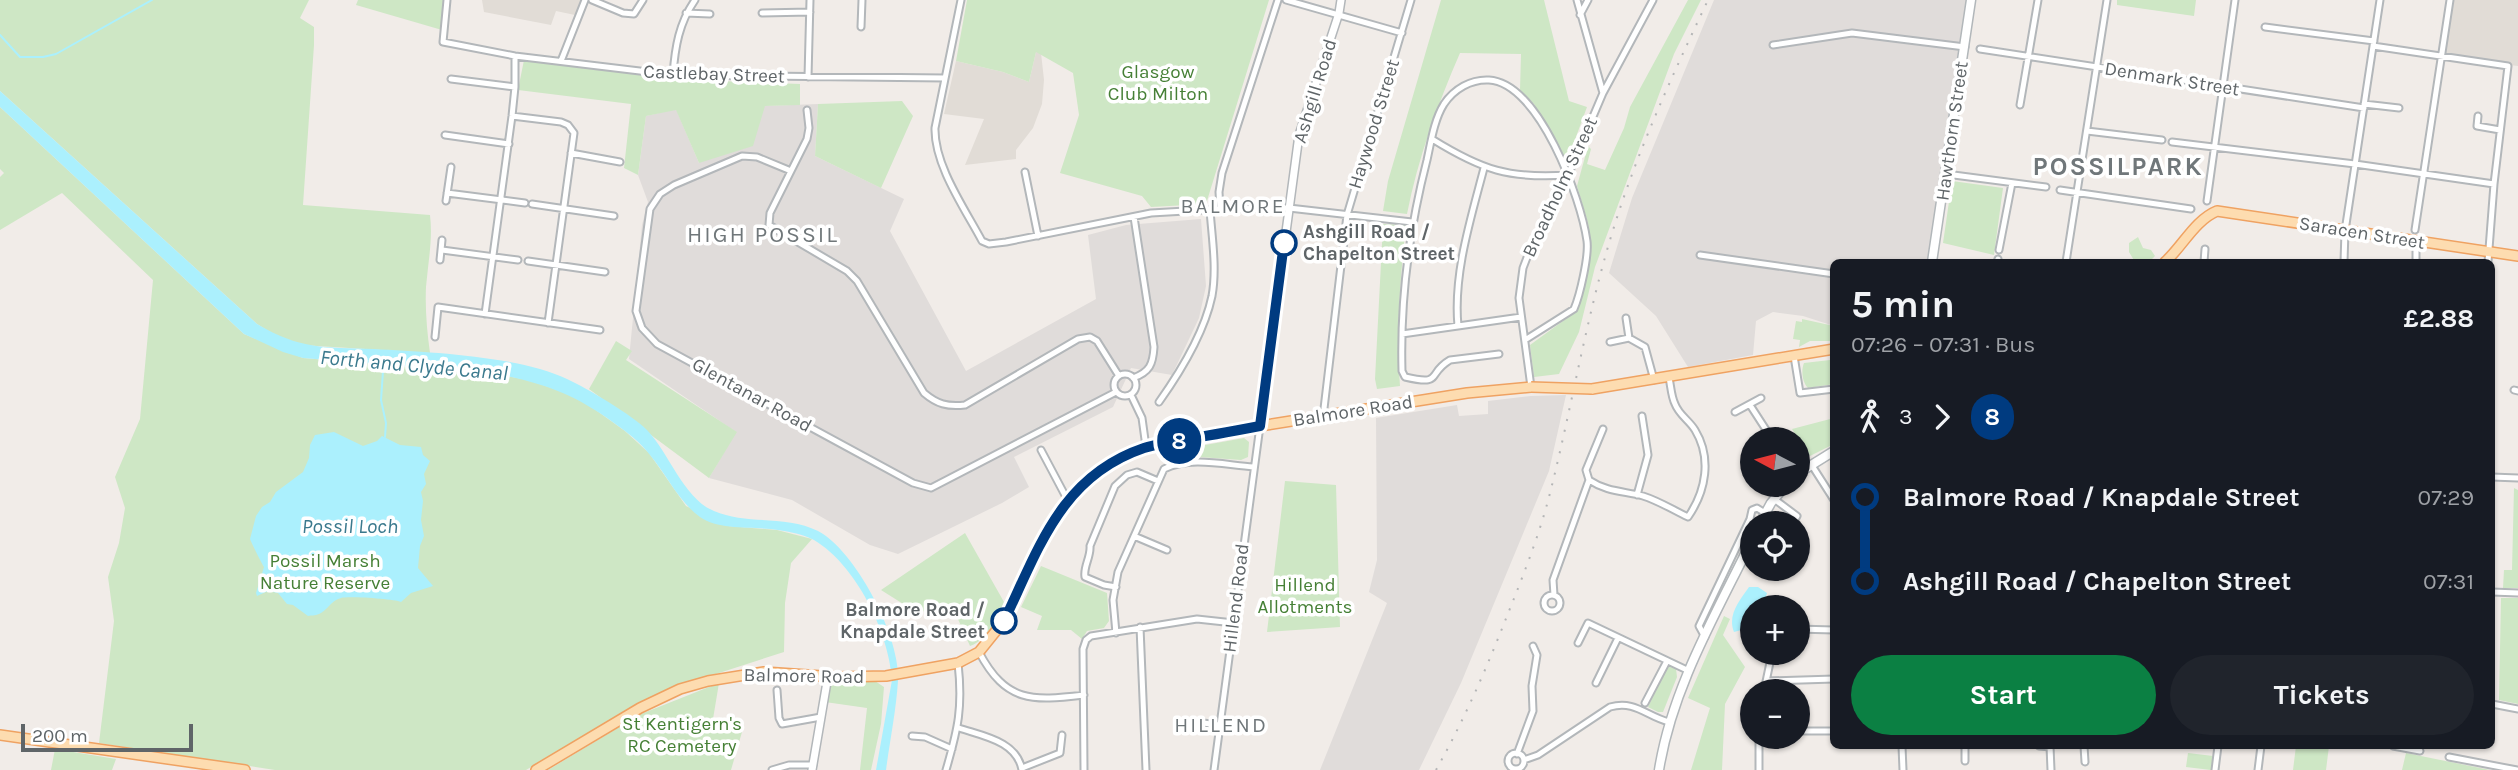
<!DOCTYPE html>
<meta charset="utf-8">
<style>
body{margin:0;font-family:Karla,sans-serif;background:#20242c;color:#f1f3f6;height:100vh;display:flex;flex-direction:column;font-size:26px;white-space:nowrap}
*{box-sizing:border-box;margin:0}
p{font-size:23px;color:#9ea1a6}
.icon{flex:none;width:38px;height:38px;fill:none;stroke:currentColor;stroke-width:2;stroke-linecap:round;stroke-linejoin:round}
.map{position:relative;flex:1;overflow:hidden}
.sheet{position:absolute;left:1830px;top:259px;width:665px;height:490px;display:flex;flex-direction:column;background:#171b24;border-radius:10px;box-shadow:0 2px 5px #0004}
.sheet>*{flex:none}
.badge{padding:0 14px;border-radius:23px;font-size:24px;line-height:46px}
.needle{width:46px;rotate:277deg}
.controls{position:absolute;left:1740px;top:427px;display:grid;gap:14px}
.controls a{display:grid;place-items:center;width:70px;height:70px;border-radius:50%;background:#171b24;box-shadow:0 2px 5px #0004;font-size:35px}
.scale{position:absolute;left:21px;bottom:18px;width:172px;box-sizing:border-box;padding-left:7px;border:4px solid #5f6568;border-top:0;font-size:19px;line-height:24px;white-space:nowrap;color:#5f6568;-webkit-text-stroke:5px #fff;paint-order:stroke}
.map>.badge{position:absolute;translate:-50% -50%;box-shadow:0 0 0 4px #fff}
.legs{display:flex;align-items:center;gap:10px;height:77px;padding:0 21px;font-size:23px}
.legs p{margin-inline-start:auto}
.summary{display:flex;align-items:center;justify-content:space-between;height:119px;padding:0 21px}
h1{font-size:38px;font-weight:700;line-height:52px}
.button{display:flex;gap:14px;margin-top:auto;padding:14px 21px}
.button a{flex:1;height:80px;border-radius:42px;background:#0b8043;color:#fff;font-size:28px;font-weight:700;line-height:80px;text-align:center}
.button a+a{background:#20242c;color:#f1f3f6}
ul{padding:0 21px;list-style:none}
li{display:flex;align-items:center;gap:24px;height:84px;font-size:26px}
li i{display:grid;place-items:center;width:10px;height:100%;margin:0 9px;background:currentColor}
li i::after{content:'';width:18px;height:18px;margin:-9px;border:5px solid;border-radius:50%;background:#171b24}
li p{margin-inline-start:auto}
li:first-child i{background:linear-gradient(#0000 50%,currentColor 0)}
li:last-child i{background:linear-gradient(currentColor 50%,#0000 0)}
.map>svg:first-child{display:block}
</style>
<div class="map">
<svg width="2518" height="770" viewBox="0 0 2518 770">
<rect width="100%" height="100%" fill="#f1ece8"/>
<!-- industrial -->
<path fill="#e0dcda" d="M1714,0H1971L1932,262H1834V326L1803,316L1773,312L1756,321L1753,355L1688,367L1656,316L1609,273L1632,198Z
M818,104L815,156L904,199L890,231L966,371L1096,299L1088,235L1126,225L1201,219L1206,286L1199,318L1172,375L1131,368L1113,407L1014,457L1029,487L1002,503L898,554L870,545L792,500L709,478L736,432L629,359L642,225L648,202L638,175L646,116L676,109L699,163L765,106Z
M1566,395L1549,471L1461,683L1419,770H1320L1387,603L1369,592L1377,560L1376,418L1457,405L1459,416L1488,414V401L1531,396Z"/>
<!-- education -->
<path fill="#e1dcd6" d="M482,0H581L575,15L556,11L551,25L484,12Z
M2450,0H2518V66L2441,57Z
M1036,52L1041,53L1044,80L1042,104L1033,128L1016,150V159L965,165L984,119L944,114L956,61L1003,72L1029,82Z"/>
<!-- green -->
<path fill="#cee7c5" d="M0,0H309L300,18L314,27V45L303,205L430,215C433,239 428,263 426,287C425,309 427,331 430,353L301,345L281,339L257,324L0,91Z
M358,0H445L442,30L356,5Z
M967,0H1269L1206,204L1151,207L1142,196L1060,173L1079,115L1073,73L1036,52L1029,82L1003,72L956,61Z
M1441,0H1544L1569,101L1587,107L1569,156L1561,155L1534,104L1520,90L1521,54L1460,53C1437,106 1418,158 1407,214L1383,211L1388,181Z
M1688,0H1701L1674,54L1595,267L1579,332L1559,374L1534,377L1530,345L1578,310L1591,249L1588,223L1577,186L1588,146L1591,149L1587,164L1605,170L1624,128L1630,107Z
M2117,0H2196L2194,16L2117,5Z
M525,55L667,72L669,79L800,84V105L765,106L753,146L699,163L676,110L646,116L638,175L624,168L631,104L518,90Z
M902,101L913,116L881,188L815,156L818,104Z
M0,107L244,334L303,358L497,374L528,380L567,393L586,403L625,431L649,453L686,506L728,526L777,530L812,539L791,563L785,603L784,652L685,684L579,739L526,770H275L99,743L114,621L108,577L119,543L125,508L115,477L140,419L153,280L62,193L0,230V177L4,173L0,169Z
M1952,181L2003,188L1994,255L1943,243Z
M1383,224L1406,225C1400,279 1396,331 1400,386L1377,389L1375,379Z
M2138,237L2143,248L2151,250L2155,256L2149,262H2135L2129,252V243Z
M1802,319L1834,326V341H1810L1799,347L1800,340L1793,339L1796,321L1802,322Z
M616,341L632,351L626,360L737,432L709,478L589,389Z
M1830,360L1834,362V384L1808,388C1802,382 1801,370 1804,363Z
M1834,418V444L1810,456L1792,429Z
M1244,438L1249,442L1248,457L1241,460L1185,456L1169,459L1166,452Z
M1285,481L1336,485L1340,627L1267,632Z
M2514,488L2518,490V588H2503L2504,570H2512Z
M965,533L1004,602C997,617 988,640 970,646L953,608L916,612L881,590Z
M1041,566L1107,593L1109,621L1104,628L1087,631L1082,639L1071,630H1037L1042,616L1021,607Z
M2501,598H2518V704L2499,700Z
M1724,616L1730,619L1723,635L1745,667L1725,704L1722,770H1691L1710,708L1688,698Z
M1668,666L1676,669L1677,677L1663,712H1658L1648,707Z
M829,679L875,681L884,687L881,724L871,770H860L867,708L825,702Z
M719,683L713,719L742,732L731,770H548L641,714Z
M2296,746H2329L2326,770H2293Z
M55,749L116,759L112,770H51Z
M2188,753L2213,756L2211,770L2186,767Z
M2406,753L2490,770H2402Z"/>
<!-- water -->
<path fill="#abf0fd" d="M0,91L257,324C301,350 324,347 374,349C428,352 519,356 567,379C587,388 632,415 647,430C669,453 684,499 714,511C746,525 786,515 818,531C856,551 901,638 898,681C896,711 890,740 886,770H876L892,680C889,632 856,565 814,540C803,534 790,532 778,530C754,526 720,531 700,517C678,501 667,475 650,455C640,442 627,432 614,423C574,394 545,384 497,374L303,358L283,352L244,334L0,107Z
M334,432L363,446L377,441L382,436L400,445L421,447L423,455L430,461L424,474L426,484L421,492L423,501L421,520L424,536L420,546L418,568L433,586L411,593L401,602C394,599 349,596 341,598C331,600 327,611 319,614C315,616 311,615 308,616L293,605L287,604L278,593L268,591L257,596L256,593L264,567C262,564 251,542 250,539L256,516L262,507L270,502L276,492L303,472L309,458L310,445L315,435Z
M1749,587H1758L1767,593L1763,605L1752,607V627L1734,632C1727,615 1740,600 1749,587Z"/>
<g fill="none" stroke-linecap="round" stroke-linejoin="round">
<!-- stream -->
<path stroke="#abf0fd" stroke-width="2" d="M0,35L20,57H43L56,54L152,0
M383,371L381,400L386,423L385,437"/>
<!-- minor casing -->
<g stroke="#b3b7ba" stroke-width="9">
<path id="minor" d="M447,0L443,42L515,56L673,75L945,78
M592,0L623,13L634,14L643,0
M961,0L935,128C934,165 965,209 982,241L989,244L1006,242L1151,213L1220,209L1289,208L1412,222
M1286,0L1402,33
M1577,0L1603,93
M686,13L710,14
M762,13L810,12
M1580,15L1588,0
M861,27L862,0
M2265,27L2374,41
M1773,45L1852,33L1965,47
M2373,46L2508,66L2494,184L2488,262
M1980,49L2364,108
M561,61L585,0
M673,75C675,47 679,23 695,0
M808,77L810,0
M451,79L515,87
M2364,104L2399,108
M2020,105L2038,0
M807,110L809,128L807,139L770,213L769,225L847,271L857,281L924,393C937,404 947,407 965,405L1078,339L1090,337L1097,341L1119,376
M512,116L561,122L568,125L574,133L548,323
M2478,116L2477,126L2500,130
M2087,131L2162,140
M445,135L509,144
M1432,139C1482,170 1509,179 1568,175
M2172,142L2355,164L2494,184
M571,153L620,162
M791,171L757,157L742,156L674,185L660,194L650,209L636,311L642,328L657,344L913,483L931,488L1116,392
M1025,172L1038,236
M1946,174L2046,187
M2060,190L2191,209
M447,193L525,203
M446,201L451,167
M2207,201L2235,0
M532,204L614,216
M1220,209L1219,192L1222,173L1278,0
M2415,230L2450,0
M442,250L518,260
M1999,250L2012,183
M1700,255L1834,274
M440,260L442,240
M528,261L605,272
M1997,262L1998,259
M2066,262L2107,0
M2204,262L2205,249
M2344,262L2345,231L2380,0
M2416,262V242
M485,314L512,116L515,87V56
M1626,318L1629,338
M1458,326C1453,274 1471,218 1484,168
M1402,334L1521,317
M435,337L438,307L600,330
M1610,342L1629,338L1645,347L1654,380
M1499,354L1450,360C1426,374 1444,386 1405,377L1402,371C1400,299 1409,230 1427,160C1431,142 1434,120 1444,104C1454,89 1471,79 1489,80C1539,83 1581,198 1587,241C1589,256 1580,295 1574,309L1525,340
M1794,356L1800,393L1834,389
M1114 385a11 11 0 1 1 22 0a11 11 0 1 1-22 0Z
M1133,378C1150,372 1153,364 1154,347L1134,217
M1531,387L1519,298L1523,268L1531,247L1558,199L1603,93L1653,0
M2514,390L2518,391
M1131,395L1142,418L1146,447
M1159,402C1181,371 1204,334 1212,296C1217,268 1212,238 1210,210
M1750,405L1772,439
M1735,412L1761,398
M1323,417L1347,215L1411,0
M1041,450L1067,499
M1811,464L1834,500
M2492,477L2518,478
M1589,480C1607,492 1623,491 1643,496C1659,501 1673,510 1688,517C1706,491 1712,458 1695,430C1689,420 1679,415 1675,404C1671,396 1671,386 1669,378
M1637,495L1648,455L1642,416
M1774,499L1797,516L1793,523
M1134,536L1167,550
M1116,587L1104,585L1085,577C1083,567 1091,557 1090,546L1115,486L1127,475L1137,472L1158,481
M2492,592L2518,593
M1554,595L1553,580L1589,480L1586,470L1603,429
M1544 603a8 8 0 1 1 16 0a8 8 0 1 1-16 0Z
M1140,627L1146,770
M1797,629L1834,630
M1116,633L1113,600L1118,572L1164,469C1190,456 1225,465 1253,467
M1705,637L1699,626L1750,519L1752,510L1757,508L1765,513
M1578,643L1588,623L1689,671
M979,652C1006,703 1032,701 1084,695
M1766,681L1834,679
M1596,683L1618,638
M777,690L779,718L782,724L821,717
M1764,691L1772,653
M1645,703L1667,661
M2492,704L2518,709
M1195,722L1219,725
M959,728C983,736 1017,741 1022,770
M1797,731H1834
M912,736L925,737L952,749
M1902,746L1903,770
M2039,746L2050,747
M2050,746L2051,770
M2084,746L2085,762
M2393,746L2420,751
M1508 761a8 8 0 1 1 16 0a8 8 0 1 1-16 0Z
M1517,754L1533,711L1532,686L1537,655L1533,646
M2449,757L2517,770
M1524,760L1538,755L1610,707C1635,700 1646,716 1669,722
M1965,761V746
M1022,768L1060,753L1062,735
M772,770L789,765H813
M946,770C958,729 963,707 958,663
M1084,770L1083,649L1086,640L1091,636L1197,619L1234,623
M1214,770L1260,426
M1759,770V737
M2215,770L2218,746
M2258,770L2261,746"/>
</g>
<!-- tertiary casing -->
<g stroke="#b3b7ba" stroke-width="10">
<path id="tertiary" d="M1260,426L1299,135L1339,13L1341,0
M812,770L828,676"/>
</g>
<!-- secondary casing -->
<g stroke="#b2b7ba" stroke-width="11">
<path id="secondary" d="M1932,262L1971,0
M1797,474L1834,451
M1760,523L1771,503L1786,485
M1659,770C1672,688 1716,614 1752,540"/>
</g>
<!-- primary casing -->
<g stroke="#efa262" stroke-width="12">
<path id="primary" d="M2165,262C2182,247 2195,220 2217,211L2518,256
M1592,389L1834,349
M0,735L245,770
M536,770L640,708L680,689L708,681L764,672L837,677L886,676L958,663L979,652L1004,621L1041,544L1067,499L1103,467L1146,447L1260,426L1467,393L1531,387"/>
</g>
<!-- minor -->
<use href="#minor" stroke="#fff" stroke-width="5"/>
<!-- tertiary -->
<use href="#tertiary" stroke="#fff" stroke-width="7"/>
<!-- secondary -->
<use href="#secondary" stroke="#fff" stroke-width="8"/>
<!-- primary -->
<use href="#primary" stroke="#fddcb0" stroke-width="9"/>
<!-- rail -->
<path stroke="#b4b5b6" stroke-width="2" stroke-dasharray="2 9" stroke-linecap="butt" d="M1436,770C1463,722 1485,672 1505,621C1521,581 1538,539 1549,497C1571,411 1585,324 1610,240C1635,156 1671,78 1708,0"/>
<!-- primary-bridge casing -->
<g stroke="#efa262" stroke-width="12" stroke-linecap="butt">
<path id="primary-bridge" d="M1531,387L1592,389"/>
</g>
<!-- primary-bridge -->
<use href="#primary-bridge" stroke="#fddcb0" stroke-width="9"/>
</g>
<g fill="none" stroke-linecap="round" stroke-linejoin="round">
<!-- line-1 casing -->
<g stroke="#fff" stroke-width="16">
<path id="line-1" d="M1004,621C1039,548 1061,476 1144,448C1156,444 1169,443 1181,440C1207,436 1234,431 1260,426L1284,243"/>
</g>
<!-- line-1 -->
<use href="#line-1" stroke="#003b80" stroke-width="10"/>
</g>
<!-- markers -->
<g fill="#fff" stroke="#003b80" stroke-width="3.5">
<circle cx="1284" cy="243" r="12"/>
<circle cx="1004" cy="621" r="12"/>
</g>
<g text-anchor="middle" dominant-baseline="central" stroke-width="7" stroke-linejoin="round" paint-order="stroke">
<!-- park labels -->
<g font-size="19" fill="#468036" stroke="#fff">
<text x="1158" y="72">Glasgow<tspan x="1158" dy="22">Club Milton</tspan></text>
<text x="325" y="561">Possil Marsh<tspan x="325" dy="22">Nature Reserve</tspan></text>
<text x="1305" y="585">Hillend<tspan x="1305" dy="22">Allotments</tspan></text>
<text x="682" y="724">St Kentigern's<tspan x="682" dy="22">RC Cemetery</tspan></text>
</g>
<!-- street labels -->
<g font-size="19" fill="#5f6568" stroke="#fff">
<text transform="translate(714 74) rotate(2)">Castlebay Street</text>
<text transform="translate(2172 79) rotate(9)">Denmark Street</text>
<text transform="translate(1315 91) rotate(-73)">Ashgill Road</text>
<text transform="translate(1374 124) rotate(-73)">Haywood Street</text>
<text transform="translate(1952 131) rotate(-82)">Hawthorn Street</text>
<text transform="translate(1560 187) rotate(-65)">Broadholm Street</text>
<text transform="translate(2362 233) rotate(9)">Saracen Street</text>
<text transform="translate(752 395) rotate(29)">Glentanar Road</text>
<text transform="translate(1353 411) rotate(-9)">Balmore Road</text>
<text transform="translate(1236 598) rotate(-83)">Hillend Road</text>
<text transform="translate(804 676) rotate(1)">Balmore Road</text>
</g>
<!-- stop labels -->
<g font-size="19" font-weight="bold" fill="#5f6568" stroke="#fff" text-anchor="start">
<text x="1303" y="232">Ashgill Road /<tspan x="1303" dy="22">Chapelton Street</tspan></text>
<text x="985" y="610" text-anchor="end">Balmore Road /<tspan x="985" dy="22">Knapdale Street</tspan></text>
</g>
<!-- neighbourhood labels -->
<g font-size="21" letter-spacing="2" fill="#70777a" stroke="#fff">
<text x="1233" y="206">BALMORE</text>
<text x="1221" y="725">HILLEND</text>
</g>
<!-- water labels -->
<g font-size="21" font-style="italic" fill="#3a798d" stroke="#fff">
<text transform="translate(414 365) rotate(5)">Forth and Clyde Canal</text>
<text x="350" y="526">Possil Loch</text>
</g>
<!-- quarter labels -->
<g font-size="23" letter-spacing="2" fill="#70777a" stroke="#fff">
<text x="763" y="234">HIGH POSSIL</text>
</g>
<!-- district labels -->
<g font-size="26" font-weight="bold" letter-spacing="2" fill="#70777a" stroke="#fff">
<text x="2118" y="166">POSSILPARK</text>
</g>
</g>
</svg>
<div class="controls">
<a><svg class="needle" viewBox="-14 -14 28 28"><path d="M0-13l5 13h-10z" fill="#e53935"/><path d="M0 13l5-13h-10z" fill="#9ea1a6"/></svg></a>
<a><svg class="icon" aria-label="locate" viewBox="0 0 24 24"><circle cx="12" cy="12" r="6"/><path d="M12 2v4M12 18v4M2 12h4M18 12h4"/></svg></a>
<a>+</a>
<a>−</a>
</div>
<div class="scale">200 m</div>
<b class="badge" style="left:1179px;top:441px;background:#003b80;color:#fff">8</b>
<section class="sheet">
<div class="summary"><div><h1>5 min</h1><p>07:26 – 07:31 · Bus</p></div><b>£2.88</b></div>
<div class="legs"><svg class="icon" aria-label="walk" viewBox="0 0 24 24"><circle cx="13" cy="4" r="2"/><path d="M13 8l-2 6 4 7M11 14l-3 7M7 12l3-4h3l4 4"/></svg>3<svg class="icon" aria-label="forward" viewBox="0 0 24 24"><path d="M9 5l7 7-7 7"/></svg><b class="badge" style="background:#003b80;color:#fff">8</b></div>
<ul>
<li><i style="color:#003b80"></i><b>Balmore Road / Knapdale Street</b><p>07:29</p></li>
<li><i style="color:#003b80"></i><b>Ashgill Road / Chapelton Street</b><p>07:31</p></li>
</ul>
<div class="button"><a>Start</a><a>Tickets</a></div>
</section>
</div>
